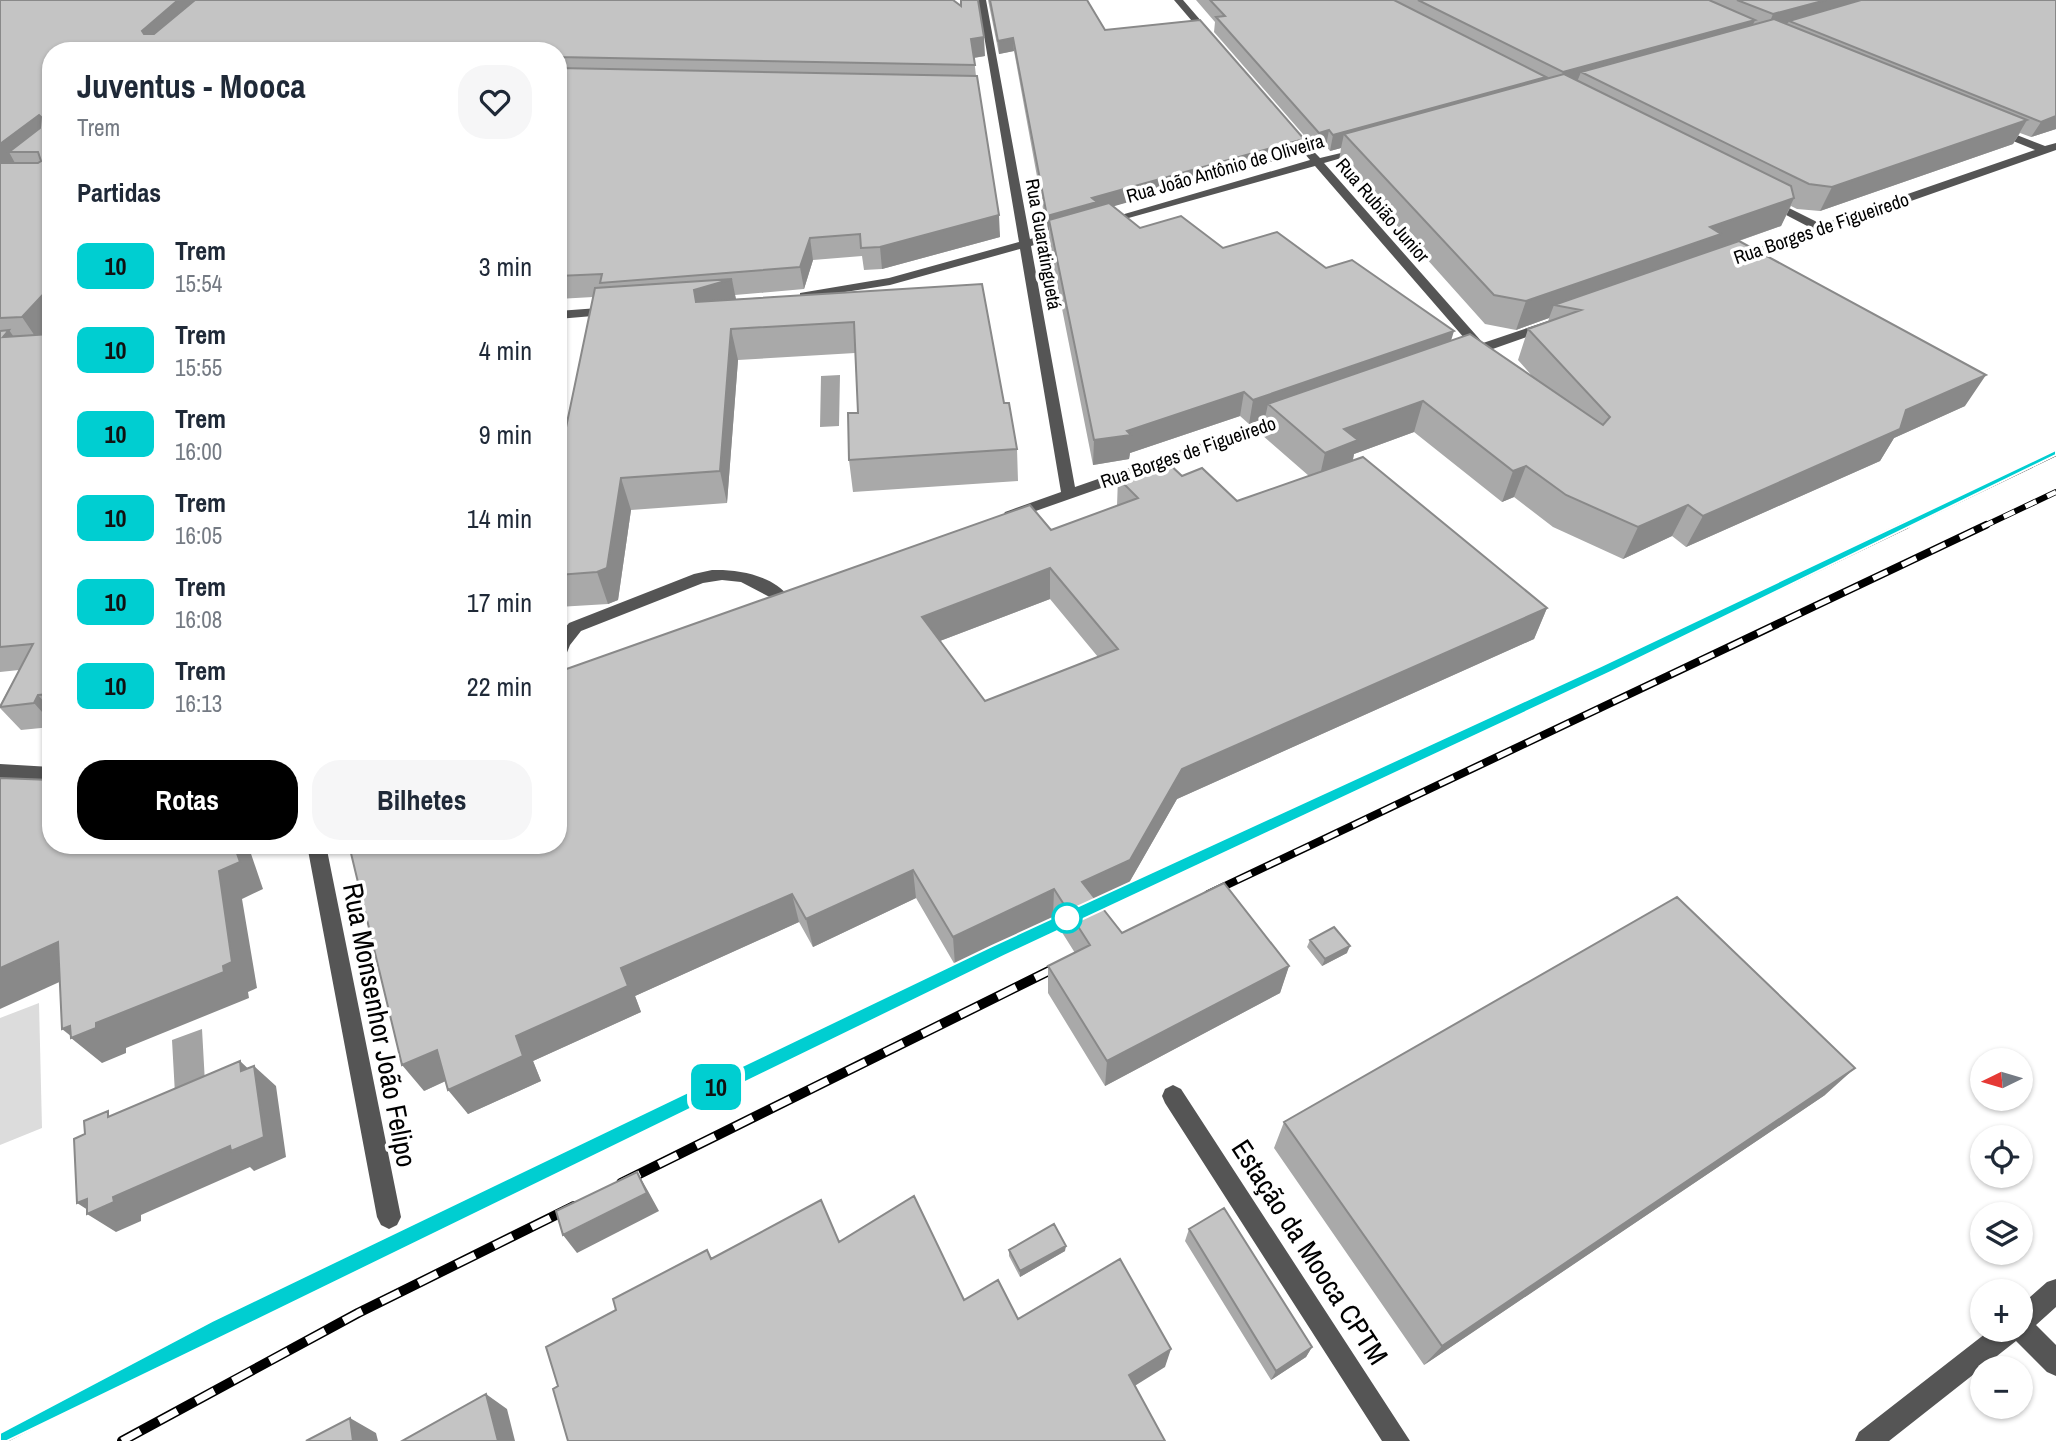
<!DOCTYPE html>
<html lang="pt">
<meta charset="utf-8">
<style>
body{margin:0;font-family:"Archivo Narrow",sans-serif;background:#f6f6f7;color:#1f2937;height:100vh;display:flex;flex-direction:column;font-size:26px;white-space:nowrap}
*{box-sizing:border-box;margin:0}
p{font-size:23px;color:#747a83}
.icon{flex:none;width:38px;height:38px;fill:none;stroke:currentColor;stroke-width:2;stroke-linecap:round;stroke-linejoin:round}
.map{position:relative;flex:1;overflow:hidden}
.drawer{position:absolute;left:42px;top:42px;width:525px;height:812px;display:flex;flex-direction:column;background:#fff;border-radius:28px;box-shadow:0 2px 5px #0004}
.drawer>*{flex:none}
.badge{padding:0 14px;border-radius:10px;font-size:24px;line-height:46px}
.needle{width:46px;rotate:265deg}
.fabs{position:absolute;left:1970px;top:1048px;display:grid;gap:14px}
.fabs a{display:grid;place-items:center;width:63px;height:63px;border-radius:50%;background:#fff;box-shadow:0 2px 5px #0004;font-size:35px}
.map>.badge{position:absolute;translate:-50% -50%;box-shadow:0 0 0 4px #fff}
h2{padding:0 35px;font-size:26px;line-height:63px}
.round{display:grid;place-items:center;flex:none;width:74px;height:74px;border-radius:28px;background:#f6f6f7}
.headline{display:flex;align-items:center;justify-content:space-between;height:119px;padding:0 35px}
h1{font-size:33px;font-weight:700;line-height:52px}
.button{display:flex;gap:14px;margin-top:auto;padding:14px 35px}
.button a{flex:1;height:80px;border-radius:28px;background:#000;color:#fff;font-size:28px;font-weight:700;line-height:80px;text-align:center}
.button a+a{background:#f6f6f7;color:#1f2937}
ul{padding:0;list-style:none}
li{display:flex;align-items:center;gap:21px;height:84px;padding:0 35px}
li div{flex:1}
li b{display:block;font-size:26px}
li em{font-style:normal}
li .badge{min-width:77px;font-weight:700;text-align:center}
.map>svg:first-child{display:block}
</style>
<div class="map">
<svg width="2056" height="1441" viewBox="0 0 2056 1441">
<rect width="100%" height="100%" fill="#fff"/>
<!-- green -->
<path fill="#dcdcdc" d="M39,1003L42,1128L0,1145V1018Z"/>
<!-- water -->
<path fill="#a3a3a3" d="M840,375L839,426L820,427L821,376Z
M202,1029L205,1083L175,1094L172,1040Z"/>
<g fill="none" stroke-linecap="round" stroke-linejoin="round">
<!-- minor -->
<path fill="#555" fill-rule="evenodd" d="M978,0H986L1030,239L1073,228L1079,231L1031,246L1075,487L1279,416H1289V422L1010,520L1003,515L1005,512L1061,492L1020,249L890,285L800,299V293L889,278L1019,242Z
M1174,0H1183L1215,37V41H1209Z
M1287,124L1320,158L1366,147V151L1324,163L1483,343L1548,321L1552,322V328L1470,357H1460V351L1472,347L1315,166L1107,224L1097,222L1310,160L1282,127Z
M1991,128H1999L2045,146L2056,143V150L1740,261L1730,258L1811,228L1765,204V200H1773L1821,224L2035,150L1991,132Z
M612,307L618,311L616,314L558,319V311Z
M712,570C737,569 773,575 789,597L781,603L741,582L722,580L703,583L581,631L570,645L564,660L558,662V636L569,623L694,574Z
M0,764L51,767V781L0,778Z
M307,845H326L401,1217L397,1225L389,1229L381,1225L377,1217Z
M1173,1085L1181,1089L1410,1441H1382L1165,1103L1162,1096L1165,1089Z
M2056,1279V1307L2036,1325L2056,1345V1376L2047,1372L2016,1341L1889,1441H1855L1859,1432L1990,1330H2021V1305L2047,1282Z"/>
<!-- rail-far2 casing -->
<g stroke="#000" stroke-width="6">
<path id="rail-far2" d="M1902,527L2056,453
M1982,527L2056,492"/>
</g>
<!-- rail-far1 casing -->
<g stroke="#000" stroke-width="8">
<path id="rail-far1" d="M1208,894L1986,525
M1059,921L1606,669L1906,525"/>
</g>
<!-- rail casing -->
<g stroke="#000" stroke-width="10">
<path id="rail" d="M621,1183L1067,962
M0,1440L219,1328L1063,920
M122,1441L358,1313L574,1206"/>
</g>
<!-- rail-far2 -->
<use href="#rail-far2" stroke="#fff" stroke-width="4.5" stroke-dasharray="12" stroke-linecap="butt"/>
<!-- rail-far1 -->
<use href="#rail-far1" stroke="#fff" stroke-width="5" stroke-dasharray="16" stroke-linecap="butt"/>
<!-- rail -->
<use href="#rail" stroke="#fff" stroke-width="7" stroke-dasharray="21" stroke-linecap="butt"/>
</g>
<!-- wall -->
<path fill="#a9a9a9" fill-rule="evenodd" d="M0,0L985,56L974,58L976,76L1000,237L882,269L864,270L862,256L813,260L804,289L735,295L736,299L982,284L1004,403L1017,449L1018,481L853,492L849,460L858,413L855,353L738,360L727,503L631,510L618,600L608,604L558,607V445L563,442L593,297L558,299V51H51L42,334H51V727L21,730L0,708V705L19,670L0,672Z
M988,0H1087L1105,30L1304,139L1302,153L1113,206L1140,228L1223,248L1326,268L1451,340L1533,377L1518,360L1528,329L1548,322L1549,318L1516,330L1485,324L1339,161L1341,148L1330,151L1326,146L1316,149L1214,32L1215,22L1196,0H2056V129L2031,137L2020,133L2013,144L1820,211L1797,209L1791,206L1781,226L1739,241L1965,406L1894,438L1880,461L1686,547L1672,536L1623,559L1553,527L1514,497L1502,502L1414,432L1354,454L1353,460L1547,608L1534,639L1177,799L1126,888L1098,902L1122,933L1289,966L1280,993L1105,1086L1048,993V966L1075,953L1053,918L955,965L916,898L813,947L799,922L635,996L641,1012L533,1061L541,1081L468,1114L446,1081L424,1091L1051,530L1117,506L1118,478L1182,476L1237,501L1309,476L1262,435L1265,418L1249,424L1240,416L1130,453L1129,459L1093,465L1049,243V230L1047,231L1014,51L999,54ZM1050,599L1098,657L985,701L940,641Z
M1310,940L1347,953L1322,966L1307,947Z
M1825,1095L1424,1365L1274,1148L1284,1122Z
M1189,1229L1312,1347L1306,1357L1271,1380L1185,1241Z
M1009,1250L1065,1251L1020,1277L1009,1256Z"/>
<!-- shaded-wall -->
<path fill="#898989" d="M178,0H209L152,51L142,31Z
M1826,0H1871L1789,21L1788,23L1767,29L1773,14Z
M1755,20L1749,34L1581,72L1577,82L1558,87L1563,72Z
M984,37L985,56L972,58L971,39Z
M1013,38L1014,51L999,54L998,41Z
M1546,77L1541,92L1344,134L1341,148L1330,151L1333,135Z
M39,115L51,135L9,152L15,163L0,175V144Z
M2056,116V129L2031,137L2041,122Z
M2027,120L2013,144L1820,211L1832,187Z
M1329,130L1326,146L1316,149L1319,133Z
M1304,139L1302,153L1097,211L1049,220V230L1047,231V216L1092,198Z
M1794,198L1781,226L1554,305L1549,318L1516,330L1526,301L1710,227Z
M999,215L1000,237L882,269L880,247Z
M810,238L813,260L804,289L800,267Z
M732,279L738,310L703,333L694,290Z
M51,286V324L37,339L22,317Z
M731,329L738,360L727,503L720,471Z
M9,330L25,353L3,337Z
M1454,331L1447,354L1268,404L1265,418L1249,424L1253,400Z
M1986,375L1965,406L1894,438L1880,461L1686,547L1703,516L1906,410Z
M1244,392L1240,416L1130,453L1129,459L1093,465L1094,440L1127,431Z
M1423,401L1414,432L1354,454L1350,472L1318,484L1325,453L1344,429Z
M1526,466L1514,497L1502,502L1513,471Z
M621,478L631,510L618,600L608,604L597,572Z
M1688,505L1672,536L1623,559L1638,527Z
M1050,568V599L924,647L922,617Z
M1547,608L1534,639L1177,799L1126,888L1080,910L1082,882L1182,769Z
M38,695L51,710V722L34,703Z
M234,845H248L263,889L242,899L257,988L248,992L249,998L126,1048V1053L102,1063L71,1038L72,1037L62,1029L70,1026L96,1023L223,966L219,871Z
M913,870L916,898L813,947L806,919Z
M1054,889L1053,918L955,965L953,937Z
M792,894L799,922L635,996L641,1012L533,1061L541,1081L468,1114L448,1090L516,1036L621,968Z
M58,942L88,969L0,1009V968Z
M1350,946L1347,953L1322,966L1325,959Z
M1289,966L1280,993L1105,1086L1107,1061Z
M437,1050L458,1075L424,1091L402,1065Z
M240,1061L255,1075L254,1066L276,1086L286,1157L254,1171L250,1167L141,1215V1221L116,1232L87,1214L91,1212L77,1203L87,1199L113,1197L241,1071Z
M1855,1068L1825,1095L1424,1365L1442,1346Z
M637,1172L648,1191L659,1211L577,1253L563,1235Z
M1066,1246L1065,1251L1020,1277V1271Z
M1312,1347L1306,1357L1271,1380L1276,1371Z
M1171,1349L1165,1367L1125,1392L1129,1375Z
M486,1394L507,1409L515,1441H498Z
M350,1418L376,1433L378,1441H353Z"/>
<!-- building -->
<path fill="#c4c4c4" stroke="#898989" stroke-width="2" fill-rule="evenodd" d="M0,0H178L142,31L144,34H154L195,0H953L961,6V0H978L984,37L971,39L975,65L558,57V51H51V286L22,317L0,318V163H38L41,161L38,152H9L40,128L41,117L39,115L0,144Z
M990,0H1087L1105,30L1200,20L1304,139L1092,198L1097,202L1047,216L1013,38L998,41Z
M1210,0H1394L1546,77L1333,135L1329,130L1319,133L1216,17L1225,16Z
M1418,0H1709L1755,20L1563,72Z
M1737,0H1826L1773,14Z
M1861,0H2056V116L2041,122L1789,21Z
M1774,19L2027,120L1832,187L1809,184L1581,72Z
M558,68L977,76L999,215L880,247L861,248L860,234L810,238L800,267L600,283L602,274L558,276Z
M1564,74L1791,186L1794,198L1710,227L1721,234L1526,301L1494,295L1344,134Z
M1109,203L1140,228L1181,216L1223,248L1277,232L1326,268L1352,260L1454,331L1253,400L1244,392L1127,431L1131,435L1094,440L1049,220Z
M1739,241L1986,375L1906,410L1900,429L1703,516L1688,505L1638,527L1566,495L1526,466L1513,471L1423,401L1344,429L1358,440L1325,453L1268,404L1470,334L1603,425L1610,417L1528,329L1581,310L1554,305Z
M732,279L694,290L696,302L982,284L1004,403H1009L1017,449L849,460L848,413H858L854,322L731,329L720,471L621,478L607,568L597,572L558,575V445L559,443L563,442L595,288Z
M9,330L3,337L51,334V694L38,695L34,703L0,707L33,644L0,647V331Z
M1363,457L1547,608L1182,769L1130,860L1082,882L1122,933L1224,883L1289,966L1107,1061L1048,966L1090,945L1054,889L953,937L913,870L806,919L792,894L621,968L628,986L516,1036L523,1056L448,1090L437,1050L402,1065L349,845H558V672L1030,505L1051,530L1138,498L1118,478L1166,461L1182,476L1202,468L1237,501ZM1050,568L1118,649L985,701L922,617Z
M0,778L51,780V845H234L240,862L219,871L232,962L223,966L224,972L96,1023V1028L71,1038L70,1026L62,1029L58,942L0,968Z
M1677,897L1855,1068L1442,1346L1284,1122Z
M1334,927L1350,946L1325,959L1310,940Z
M240,1061L241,1071L254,1066L264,1137L231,1151L230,1146L113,1197L114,1202L87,1214V1199L77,1203L74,1139L85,1134L84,1121L108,1111V1117Z
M637,1172L647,1193L563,1235L556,1211Z
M914,1196L964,1300L998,1280L1018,1319L1120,1259L1171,1349L1129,1375L1165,1441H568L553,1389L558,1386L546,1347L616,1310L613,1299L707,1250L711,1259L821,1200L839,1242Z
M1224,1208L1312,1347L1276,1371L1189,1229Z
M1054,1224L1066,1246L1020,1271L1009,1250Z
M486,1394L498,1441H402Z
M350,1418L353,1441H306Z"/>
<!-- line -->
<path fill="#00ced1" stroke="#fff" stroke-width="2" d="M2056,450V455L1611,672L1004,956L226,1335L7,1441H0V1433L212,1321L992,946L1601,666Z"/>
<!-- markers -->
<circle fill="#fff" stroke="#00ced1" stroke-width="3.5" cx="1067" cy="918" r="14"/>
<g text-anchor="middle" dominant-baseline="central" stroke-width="7" stroke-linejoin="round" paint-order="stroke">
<!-- far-street labels -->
<g font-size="19" fill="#000" stroke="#fff">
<text transform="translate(1225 168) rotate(-16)">Rua João Antônio de Oliveira</text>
<text transform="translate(1383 210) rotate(49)">Rua Rubião Junior</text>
<text transform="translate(1821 228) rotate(-19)">Rua Borges de Figueiredo</text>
<text transform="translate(1044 244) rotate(80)">Rua Guaratinguetá</text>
<text transform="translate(1188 452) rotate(-19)">Rua Borges de Figueiredo</text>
</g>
<!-- near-street labels -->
<g font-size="28" fill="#000" stroke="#fff">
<text transform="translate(380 1025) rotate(79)">Rua Monsenhor João Felipo</text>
<text transform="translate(1310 1252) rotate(57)">Estação da Mooca CPTM</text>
</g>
</g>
</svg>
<div class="fabs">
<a><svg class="needle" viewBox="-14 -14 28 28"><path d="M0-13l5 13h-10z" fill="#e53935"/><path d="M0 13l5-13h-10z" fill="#747a83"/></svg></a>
<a><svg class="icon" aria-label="locate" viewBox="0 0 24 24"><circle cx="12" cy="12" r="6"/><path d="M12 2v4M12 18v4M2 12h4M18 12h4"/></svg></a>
<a><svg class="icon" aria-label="layers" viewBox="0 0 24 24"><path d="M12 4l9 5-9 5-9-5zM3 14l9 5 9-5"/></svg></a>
<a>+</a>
<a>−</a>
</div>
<b class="badge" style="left:716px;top:1087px;background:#00ced1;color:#111">10</b>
<section class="drawer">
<div class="headline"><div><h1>Juventus - Mooca</h1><p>Trem</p></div><a class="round"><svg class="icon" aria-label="heart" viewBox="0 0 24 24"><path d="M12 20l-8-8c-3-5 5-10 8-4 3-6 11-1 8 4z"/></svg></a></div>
<h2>Partidas</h2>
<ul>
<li><span class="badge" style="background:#00ced1;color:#111">10</span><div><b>Trem</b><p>15:54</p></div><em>3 min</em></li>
<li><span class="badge" style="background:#00ced1;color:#111">10</span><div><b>Trem</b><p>15:55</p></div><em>4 min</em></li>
<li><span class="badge" style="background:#00ced1;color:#111">10</span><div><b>Trem</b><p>16:00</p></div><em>9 min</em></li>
<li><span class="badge" style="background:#00ced1;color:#111">10</span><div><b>Trem</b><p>16:05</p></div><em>14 min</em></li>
<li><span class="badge" style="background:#00ced1;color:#111">10</span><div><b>Trem</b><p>16:08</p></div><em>17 min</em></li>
<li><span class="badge" style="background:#00ced1;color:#111">10</span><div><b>Trem</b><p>16:13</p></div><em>22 min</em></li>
</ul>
<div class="button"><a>Rotas</a><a>Bilhetes</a></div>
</section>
</div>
